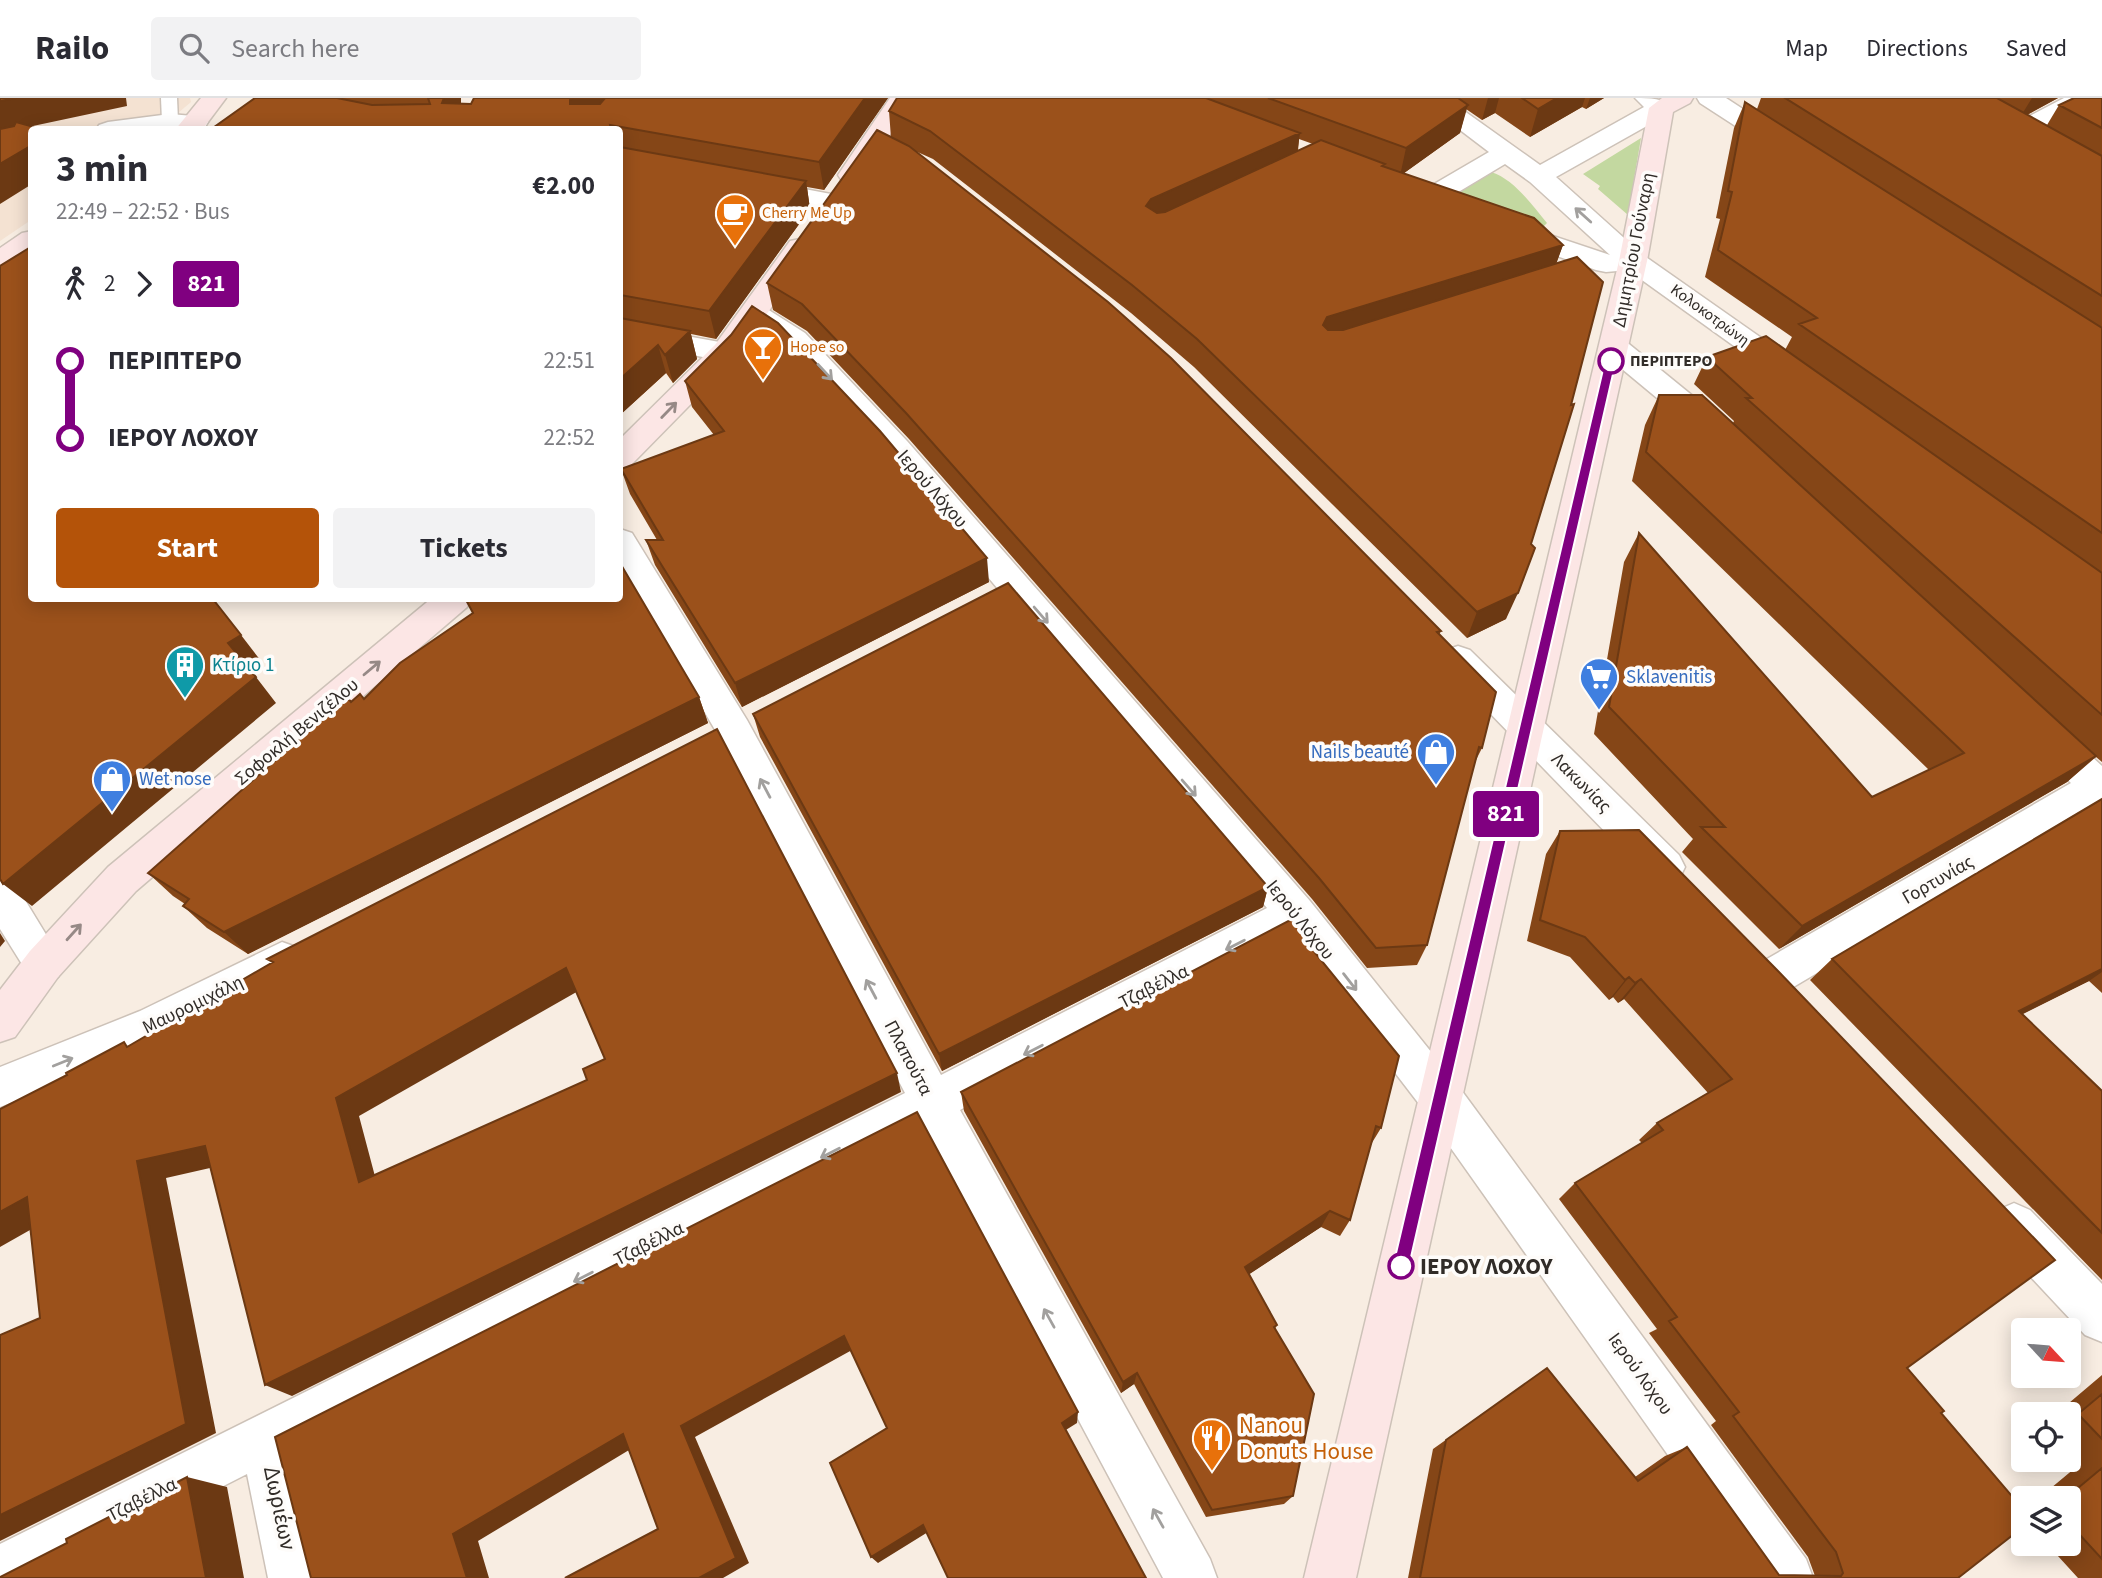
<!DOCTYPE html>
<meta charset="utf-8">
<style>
body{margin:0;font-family:"Source Sans 3",sans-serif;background:#f2f2f3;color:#2b2b33;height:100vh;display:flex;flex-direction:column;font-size:26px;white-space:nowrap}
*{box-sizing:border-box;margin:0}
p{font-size:23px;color:#7c7c81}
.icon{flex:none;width:38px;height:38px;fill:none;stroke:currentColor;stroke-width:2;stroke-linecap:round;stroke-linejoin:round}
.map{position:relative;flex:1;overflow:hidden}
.panel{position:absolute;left:28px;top:28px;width:595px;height:476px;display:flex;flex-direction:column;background:#fff;border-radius:7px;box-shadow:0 4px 18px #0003}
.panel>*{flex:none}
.badge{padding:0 14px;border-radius:5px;font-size:24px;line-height:46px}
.needle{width:46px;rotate:116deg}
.fabs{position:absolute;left:2011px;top:1220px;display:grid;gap:14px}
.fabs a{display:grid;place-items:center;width:70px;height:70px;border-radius:7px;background:#fff;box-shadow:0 4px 18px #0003;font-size:35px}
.map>.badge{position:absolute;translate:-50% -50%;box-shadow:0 0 0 4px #fff}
.legs{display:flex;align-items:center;gap:10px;height:77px;padding:0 28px;font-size:23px}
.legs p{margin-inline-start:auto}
.headline{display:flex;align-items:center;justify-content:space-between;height:119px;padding:0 28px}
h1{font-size:38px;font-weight:700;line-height:52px}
.action{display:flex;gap:14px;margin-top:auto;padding:14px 28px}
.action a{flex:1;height:80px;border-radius:7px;background:#b45309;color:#fff;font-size:28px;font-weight:700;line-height:80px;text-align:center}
.action a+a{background:#f2f2f3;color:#2b2b33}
ul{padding:0 28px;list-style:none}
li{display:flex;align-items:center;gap:24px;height:77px;font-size:26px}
li i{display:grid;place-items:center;width:10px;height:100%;margin:0 9px;background:currentColor}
li i::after{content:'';width:18px;height:18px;margin:-9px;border:5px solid;border-radius:50%;background:#fff}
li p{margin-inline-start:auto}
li:first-child i{background:linear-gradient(#0000 50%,currentColor 0)}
li:last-child i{background:linear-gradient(currentColor 50%,#0000 0)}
header{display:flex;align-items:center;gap:42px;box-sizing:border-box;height:98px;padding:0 35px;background:#fff;border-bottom:2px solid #e1e1e2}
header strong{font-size:33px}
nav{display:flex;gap:38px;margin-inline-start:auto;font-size:24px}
.search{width:490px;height:63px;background:#f2f2f3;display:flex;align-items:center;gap:18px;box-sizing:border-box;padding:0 24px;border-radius:7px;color:#7c7c81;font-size:26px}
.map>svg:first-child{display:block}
</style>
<header>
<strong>Railo</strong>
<div class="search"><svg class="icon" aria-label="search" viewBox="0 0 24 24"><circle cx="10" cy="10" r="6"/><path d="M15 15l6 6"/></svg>Search here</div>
<nav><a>Map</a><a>Directions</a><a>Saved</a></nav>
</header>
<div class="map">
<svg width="2102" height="1480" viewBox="0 0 2102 1480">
<rect width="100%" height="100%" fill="#f8ede2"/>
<!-- built -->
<path fill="#f4e2d2" d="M0,0H190L191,4L159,31L32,32L31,122L0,143Z"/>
<!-- green -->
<path fill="#c3d8a0" d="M1641,40L1628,117L1598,91L1600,88L1583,76Z
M1491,74C1514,81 1532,107 1547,125L1544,128L1457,94Z"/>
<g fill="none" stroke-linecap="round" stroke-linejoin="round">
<!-- lane casing -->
<g stroke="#cdc2b8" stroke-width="3">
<path id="lane" d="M161,0H177L178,23L176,26L170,28L162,23Z"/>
</g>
<!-- street casing -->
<g stroke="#cdc2b8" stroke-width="3">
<path id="street" d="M1418,0H1446L1540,67L1644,9L1635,0C1650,0 1664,0 1673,10L1670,15L1556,79L1643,157L1800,267L1805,274L1800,281L1790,284L1780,281L1628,172L1606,174L1596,172L1504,139L1501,133L1504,127L1514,125L1610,157L1530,84L1505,66L1435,108L1426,110L1417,108L1413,102L1417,96L1489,54Z
M1697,0H1726L1792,43L1796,48L1792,53L1783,56L1774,53L1700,5Z
M2064,0H2095L2092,5L2027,39L2018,42L2009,39L2005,34L2009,29Z
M170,16L205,19L208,24L205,29L196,31L96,32L99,27L108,24Z
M756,82L831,96L840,98L844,104L840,110L831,112L747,96L743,90L747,84Z
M754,206L764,209L805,235L907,343L1310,803L1456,985L1806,1461L1813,1480H1755L1426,1015L1290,838L960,1012L1210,1461L1217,1480H1163L923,1031L293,1353L320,1480H268L247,1376L43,1480H0V1446L905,995L721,642L620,470V431L632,435L747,622L941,977L1267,810L885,357L785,249L744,221L740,215L744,209Z
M620,226L725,245L735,247L740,254L735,261L725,263L620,244Z
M1614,240L1624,242L1726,325L1730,332L1726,339L1715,342L1704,339L1604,256L1599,249L1604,242Z
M1458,548L1470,552L1679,757L1685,769L1679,781L1665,786L1651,781L1446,570L1440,561L1446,552Z
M2044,622L2057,627L2102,668V706L1790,891L1775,896L1760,891L1754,878L1760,865L2071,685L2031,647L2026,637L2031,627Z
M0,779L14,784L64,866L58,879L44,884L30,879L0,831Z
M282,844L296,849L302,862L296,875L170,941L0,1009V969L140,913Z
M2014,1105L2030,1112L2102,1186V1244L2085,1237L1998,1144L1991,1128L1998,1112Z"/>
</g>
<!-- secondary casing -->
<g stroke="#cdc2b8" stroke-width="3">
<path id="secondary" d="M201,0H226L202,32H175Z
M890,0H914L860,83L851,85L842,83L838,77Z
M1662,0H1693L1690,5L1673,14L1647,163L1356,1480H1304L1619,163L1649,10Z
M32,133V153L10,168L0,170V150L22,135Z
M800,141L810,143L814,149L735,261L631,367L620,370V341L715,247L790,143Z
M432,500H472L467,509L136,793L58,879L15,939L0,944V892L30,853L108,769Z"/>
</g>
<!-- lane -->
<use href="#lane" fill="#fff" fill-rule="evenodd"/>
<!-- street -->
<use href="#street" fill="#fff" fill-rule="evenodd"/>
<!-- secondary -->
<use href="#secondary" fill="#fce6e5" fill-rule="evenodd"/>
</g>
<!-- wall -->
<path fill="#854617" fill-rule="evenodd" d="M255,0H461V6H471L474,0H888L824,92L807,89L810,111L716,241L691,236L697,261L673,285L666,275L620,317V32H210Z
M897,0H1604L1586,11L1582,9L1530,39L1495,15L1482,22L1466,11L1460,35L1404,75L1563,147L1556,165L1506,521L1467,540L1194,269L1131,215L933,61L913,52L1441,533L1439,537L1482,650L1474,666L1427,847L1417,867L1367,870L1312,801L909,341L807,233L773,212L767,185L891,40L889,13ZM1299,41L1313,46L1298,53Z
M1761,0H2058L2027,17L2047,27L2059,7L2102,0V664L2096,659L2067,684L1779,851L1682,754L1693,741L1594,636L1624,464L1639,435L1872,699L1929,672L1632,383L1645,327L1659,297L1733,325L1734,323L1694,286L1707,259L1785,252L1792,239L1705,179L1720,121L1716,120L1734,30L1745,4L1757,11Z
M685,283L989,484L742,609L655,467L646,442H657L630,396L621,371L714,337L692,309Z
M473,515L699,599L708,625L248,856L207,830L183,808L185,806L173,798L148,775L351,604L364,601Z
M753,616L1268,789L1263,809L942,973L760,639Z
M2102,701V895L2089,883L2022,916L2102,993V1182L1810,882L1832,861Z
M1639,732L1907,1270L1941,1315L1958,1480H1408L1433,1351L1547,1270L1635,1379L1665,1358L1687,1349L1779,1477L1815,1478L1808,1459L1711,1327L1716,1323L1649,1235L1657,1231L1559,1101L1575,1085L1642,1045L1639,1042L1657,1025L1708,995L1624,901L1618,905L1613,899L1609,902L1570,859L1527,843L1546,756L1560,733Z
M1296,819L1321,851L1318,860L1381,1030L1370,1048L1350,1122L1340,1138L1321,1129L1249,1176L1277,1227L1275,1231L1293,1398L1284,1406L1206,1419L1134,1286L1121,1295L964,1013L961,994Z
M2102,1277V1480H2078L2047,1446H2068V1400H2039L2081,1365L2068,1352V1316H2056Z"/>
<!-- shaded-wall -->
<path fill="#6c3913" d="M16,0H126L127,8L0,35V3Z
M444,0H461V10L442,5Z
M572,0H605L578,30L570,6V2Z
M865,0H888L824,92L819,64Z
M1488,0H1499L1495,15L1482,22Z
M1557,0H1585L1582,9L1530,39L1538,11Z
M1590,0H1604L1586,11Z
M2032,0H2058L2019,21Z
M1468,7L1460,35L1400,78L1406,50Z
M1300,35L1296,63L1149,130L1146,108L1151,101Z
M32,47V86L0,106V66Z
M806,83L810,111L716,241L709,213Z
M1563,147L1553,175L1318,255L1323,227L1327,219Z
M690,233L697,261L673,285L665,257Z
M658,247L666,275L620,317V281Z
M987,460L989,484L742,609L735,585Z
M1518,495L1506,521L1467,540L1477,514Z
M241,537L261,563L248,571L228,545Z
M256,579L276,605L32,808L3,786Z
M699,599L708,625L248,856L224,834Z
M2096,658L2067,684L1779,851L1802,828Z
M1268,789L1263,809L942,973L939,956Z
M0,835L5,843L0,849Z
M566,870L580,892L359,1018L381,1101L359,1084L336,1000Z
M2102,871V874L2089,883L1991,932L2019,913Z
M1629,879L1613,899L1609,902L1625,882Z
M1641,881L1624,901L1618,905L1635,885Z
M897,975L901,994L292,1298L265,1287Z
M205,1048L232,1065L166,1080L216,1335L0,1443V1417L137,1063Z
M27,1099L60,1115L0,1149V1114Z
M1330,1113L1321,1129L1239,1183L1245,1169Z
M844,1238L852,1252L695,1339L749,1465L723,1480H699L681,1328Z
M1137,1275L1134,1286L1121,1295L1123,1284Z
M1078,1314L1077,1325L1061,1335L1062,1325Z
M623,1336L639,1346L478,1443L489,1480H467L453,1436Z
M187,1379L227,1389L244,1480H206Z
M923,1427L928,1434L878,1465L871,1459Z"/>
<!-- building -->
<path fill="#9b511b" stroke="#6c3913" stroke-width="2" fill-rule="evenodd" d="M0,0H16L0,3Z
M255,0H337L372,7L430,6L428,0H444L442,5L471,6L474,0H572L570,2V6H600L605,0H865L819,64L610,27L611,32H210Z
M897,0H1206L1300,35L1151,101L1146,108L1157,115L1165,114L1321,42L1385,66L1382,68L1534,120L1563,147L1327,219L1323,227L1328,232H1343L1577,159L1603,184L1571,307L1574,306L1531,446L1535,450L1518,495L1477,514L1197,241L1132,187L930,33L889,13Z
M1268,0H1458L1468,7L1406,50Z
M1522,0H1557L1538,11Z
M1785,0H1997L2102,58V198Z
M2074,0H2102V30L2059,7Z
M1745,4L2102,230V435L1799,226L1817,220L1718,152L1732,94L1728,93Z
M16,24L45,32H32V47L0,66V31L14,28Z
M877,32L909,48L1108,204L1171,260L1441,533L1437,534L1496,594L1482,650L1479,649L1427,847L1376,850L1319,780L906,315L802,206L767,185Z
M620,49L806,83L709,213L620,197Z
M29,150L32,151V500H212L241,537L228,545L256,579L3,786L0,781V168Z
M752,208L778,225L880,333L987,460L735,585L646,442H663L621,371L724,333L685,283L731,237Z
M620,220L690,233L665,257L658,247L620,281Z
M1766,238L2102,475V617L1746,300H1752L1707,259Z
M1659,297H1702L2096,658L1802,828L1701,729H1725L1609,609L1639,435L1872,699L1964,655L1646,354Z
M620,465L699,599L224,834L183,808L189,801L148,775L347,599L351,604L360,596L364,601L400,565L473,515L465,500H620Z
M1008,485L1268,789L939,956L753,616Z
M717,631L897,975L265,1287L205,1048L137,1063L186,1326L0,1417V1237L40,1220L27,1099L0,1114V1011L67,977L66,975L124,944L127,949L273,864L267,861ZM566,870L605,961L583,971L587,982L359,1084L336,1000Z
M2102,701V871L2019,913L2102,993V1135L1832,861Z
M1639,732L1778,873L2055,1162L1907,1270L1944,1313L1941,1315L2023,1411V1429L1958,1480H1420L1446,1342L1547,1270L1638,1383L1687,1349L1779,1477L1841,1478L1843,1475L1836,1454L1733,1318L1739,1314L1669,1223L1677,1219L1575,1085L1663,1032L1657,1025L1732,981L1641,881L1635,885L1629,879L1625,882L1585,839L1540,822L1560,733Z
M1296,819L1321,851H1312L1399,958L1381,1030L1376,1028L1350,1122L1330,1113L1245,1169L1277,1227L1274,1229L1314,1296L1293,1398L1212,1412L1137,1275L1123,1284L961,994Z
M917,1014L1078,1314L1062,1325L1146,1480H948L923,1427L871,1459L830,1365L887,1330L844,1238L681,1328L736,1460L699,1480H565L658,1431L623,1336L453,1436L467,1480H311L275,1339Z
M2102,1296V1341L2078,1316Z
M2102,1370V1461L2068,1424V1400H2066Z
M187,1379L206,1480H0V1479L67,1445L66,1441Z"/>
<!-- one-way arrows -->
<defs><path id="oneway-shaft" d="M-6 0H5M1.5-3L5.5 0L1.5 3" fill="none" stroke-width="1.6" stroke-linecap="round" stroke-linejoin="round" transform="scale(1.75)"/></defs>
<g stroke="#a2a09e">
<use href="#oneway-shaft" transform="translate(1583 117) rotate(-138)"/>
<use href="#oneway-shaft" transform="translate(825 274) rotate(47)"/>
<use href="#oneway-shaft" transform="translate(1041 517) rotate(49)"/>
<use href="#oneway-shaft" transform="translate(765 690) rotate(-118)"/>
<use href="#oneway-shaft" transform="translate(1189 690) rotate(49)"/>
<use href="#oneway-shaft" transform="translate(1235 847) rotate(153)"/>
<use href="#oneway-shaft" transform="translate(1350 884) rotate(52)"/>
<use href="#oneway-shaft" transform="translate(871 891) rotate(-118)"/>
<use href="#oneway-shaft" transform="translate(1033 952) rotate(153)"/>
<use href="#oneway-shaft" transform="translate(63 964) rotate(-22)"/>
<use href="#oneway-shaft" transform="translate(830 1055) rotate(153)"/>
<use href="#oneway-shaft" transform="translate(583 1179) rotate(153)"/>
<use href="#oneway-shaft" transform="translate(1049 1220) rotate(-119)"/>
<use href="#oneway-shaft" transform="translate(1158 1420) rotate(-119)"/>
</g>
<g stroke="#968986">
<use href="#oneway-shaft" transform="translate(669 312) rotate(-46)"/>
<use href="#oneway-shaft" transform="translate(372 570) rotate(-40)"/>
<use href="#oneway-shaft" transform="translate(74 834) rotate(-48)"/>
</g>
<!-- line-1 -->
<path fill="#800080" stroke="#fff" stroke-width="2" d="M1611,260L1616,263L1409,1168L1407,1174L1401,1176L1395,1174L1393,1168L1605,263Z"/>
<!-- icons -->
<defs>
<g id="cafe-pin" transform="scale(2.0125)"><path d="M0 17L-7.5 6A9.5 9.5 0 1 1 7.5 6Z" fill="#e8710a" stroke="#fefcfa"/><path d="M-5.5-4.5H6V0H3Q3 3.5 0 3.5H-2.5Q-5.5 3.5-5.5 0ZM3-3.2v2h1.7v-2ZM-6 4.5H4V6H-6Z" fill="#fff"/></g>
<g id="bar-pin" transform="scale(2.0125)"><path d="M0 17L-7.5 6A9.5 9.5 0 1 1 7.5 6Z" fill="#e8710a" stroke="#fefcfa"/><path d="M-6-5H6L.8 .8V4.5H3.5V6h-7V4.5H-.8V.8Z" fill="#fff"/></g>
<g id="building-pin" transform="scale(2.0125)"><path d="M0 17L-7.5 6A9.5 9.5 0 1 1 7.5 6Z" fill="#0f9aa8" stroke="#fefcfa"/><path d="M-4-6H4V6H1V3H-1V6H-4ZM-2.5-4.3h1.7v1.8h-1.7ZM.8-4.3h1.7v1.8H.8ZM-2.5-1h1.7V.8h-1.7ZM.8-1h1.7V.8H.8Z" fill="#fff"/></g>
<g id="supermarket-pin" transform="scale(2.0125)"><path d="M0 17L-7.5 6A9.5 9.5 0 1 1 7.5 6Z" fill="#3f7fe0" stroke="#fefcfa"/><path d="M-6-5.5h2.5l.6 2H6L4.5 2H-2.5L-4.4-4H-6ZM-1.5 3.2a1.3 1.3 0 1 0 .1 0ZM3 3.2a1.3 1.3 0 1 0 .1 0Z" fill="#fff"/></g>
<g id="shop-pin" transform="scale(2.0125)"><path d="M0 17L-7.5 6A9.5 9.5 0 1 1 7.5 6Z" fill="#3f7fe0" stroke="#fefcfa"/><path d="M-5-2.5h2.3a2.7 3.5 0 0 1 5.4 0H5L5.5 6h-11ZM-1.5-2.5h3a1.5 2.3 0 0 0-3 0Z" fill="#fff"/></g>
<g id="restaurant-pin" transform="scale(2.0125)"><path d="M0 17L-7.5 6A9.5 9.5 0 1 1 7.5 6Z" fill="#e8710a" stroke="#fefcfa"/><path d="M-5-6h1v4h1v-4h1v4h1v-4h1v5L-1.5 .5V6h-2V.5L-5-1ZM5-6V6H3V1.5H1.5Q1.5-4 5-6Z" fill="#fff"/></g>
</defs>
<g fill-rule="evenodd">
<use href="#cafe-pin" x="735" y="115"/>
<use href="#bar-pin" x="763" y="249"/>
<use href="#building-pin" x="185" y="567"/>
<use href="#supermarket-pin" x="1599" y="579"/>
<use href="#shop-pin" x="1436" y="654"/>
<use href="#shop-pin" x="112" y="681"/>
<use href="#restaurant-pin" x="1212" y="1340"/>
</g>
<!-- markers -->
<g fill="#fff" stroke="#800080" stroke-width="3.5">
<circle cx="1611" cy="263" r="12"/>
<circle cx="1401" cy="1168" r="12"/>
</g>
<g text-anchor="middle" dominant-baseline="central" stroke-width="7" stroke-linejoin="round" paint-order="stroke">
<!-- far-food labels -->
<g font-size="16" fill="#c56008" stroke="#fefcfa" text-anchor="start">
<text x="762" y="115">Cherry Me Up</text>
<text x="790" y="249">Hope so</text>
</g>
<!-- far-street labels -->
<g font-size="16" fill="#312c28" stroke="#fefcfa">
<text transform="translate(1710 217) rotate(36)">Κολοκοτρώνη</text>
</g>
<!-- far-stop labels -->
<g font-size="16" font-weight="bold" fill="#312c28" stroke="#fefcfa" text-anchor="start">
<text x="1630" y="263">ΠΕΡΙΠΤΕΡΟ</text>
</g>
<!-- street labels -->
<g font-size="19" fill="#312c28" stroke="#fefcfa">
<text transform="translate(1634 152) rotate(-79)">Δημητρίου Γούναρη</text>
<text transform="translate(932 391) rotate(49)">Ιερού Λόχου</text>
<text transform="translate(297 634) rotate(-40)">Σοφοκλή Βενιζέλου</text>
<text transform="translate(1581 685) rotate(45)">Λακωνίας</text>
<text transform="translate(1938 782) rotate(-30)">Γορτυνίας</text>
<text transform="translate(1300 822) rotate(51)">Ιερού Λόχου</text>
<text transform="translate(1154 889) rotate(-27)">Τζαβέλλα</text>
<text transform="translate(193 907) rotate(-26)">Μαυρομιχάλη</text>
<text transform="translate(908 960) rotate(62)">Πλαπούτα</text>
<text transform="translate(649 1146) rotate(-27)">Τζαβέλλα</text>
<text transform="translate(1640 1276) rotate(54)">Ιερού Λόχου</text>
<text transform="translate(142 1402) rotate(-27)">Τζαβέλλα</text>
</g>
<!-- culture labels -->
<g font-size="19" fill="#0d838f" stroke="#fefcfa" text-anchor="start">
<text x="212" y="567">Κτίριο 1</text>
</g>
<!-- shop labels -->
<g font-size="19" fill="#366cbe" stroke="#fefcfa" text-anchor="start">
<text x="1626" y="579">Sklavenitis</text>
<text x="1409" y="654" text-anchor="end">Nails beauté</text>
<text x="139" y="681">Wet nose</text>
</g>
<!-- near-stop labels -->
<g font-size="23" font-weight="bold" fill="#312c28" stroke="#fefcfa" text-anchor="start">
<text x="1420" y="1168">ΙΕΡΟΥ ΛΟΧΟΥ</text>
</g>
<!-- near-food labels -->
<g font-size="23" fill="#c56008" stroke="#fefcfa" text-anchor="start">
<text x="1239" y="1327">Nanou<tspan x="1239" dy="26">Donuts House</tspan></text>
</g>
<!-- near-street labels -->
<g font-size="23" fill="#312c28" stroke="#fefcfa">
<text transform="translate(280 1410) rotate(78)">Δωριέων</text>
</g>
</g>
</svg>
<div class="fabs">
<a><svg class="needle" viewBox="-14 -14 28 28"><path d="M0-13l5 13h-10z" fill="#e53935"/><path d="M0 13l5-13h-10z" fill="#7c7c81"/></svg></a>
<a><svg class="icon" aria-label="locate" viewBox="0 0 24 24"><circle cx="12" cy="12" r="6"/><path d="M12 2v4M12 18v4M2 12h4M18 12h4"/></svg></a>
<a><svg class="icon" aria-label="layers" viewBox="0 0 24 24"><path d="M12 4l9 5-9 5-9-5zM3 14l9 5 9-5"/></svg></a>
</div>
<b class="badge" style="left:1506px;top:716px;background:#800080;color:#fff">821</b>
<section class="panel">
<div class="headline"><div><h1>3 min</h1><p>22:49 – 22:52 · Bus</p></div><b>€2.00</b></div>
<div class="legs"><svg class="icon" aria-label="walk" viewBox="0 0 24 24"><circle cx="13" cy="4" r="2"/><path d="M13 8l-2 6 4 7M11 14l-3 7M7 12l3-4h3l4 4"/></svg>2<svg class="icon" aria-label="forward" viewBox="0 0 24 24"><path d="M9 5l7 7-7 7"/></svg><b class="badge" style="background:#800080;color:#fff">821</b></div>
<ul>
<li><i style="color:#800080"></i><b>ΠΕΡΙΠΤΕΡΟ</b><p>22:51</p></li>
<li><i style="color:#800080"></i><b>ΙΕΡΟΥ ΛΟΧΟΥ</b><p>22:52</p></li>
</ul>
<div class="action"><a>Start</a><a>Tickets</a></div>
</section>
</div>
